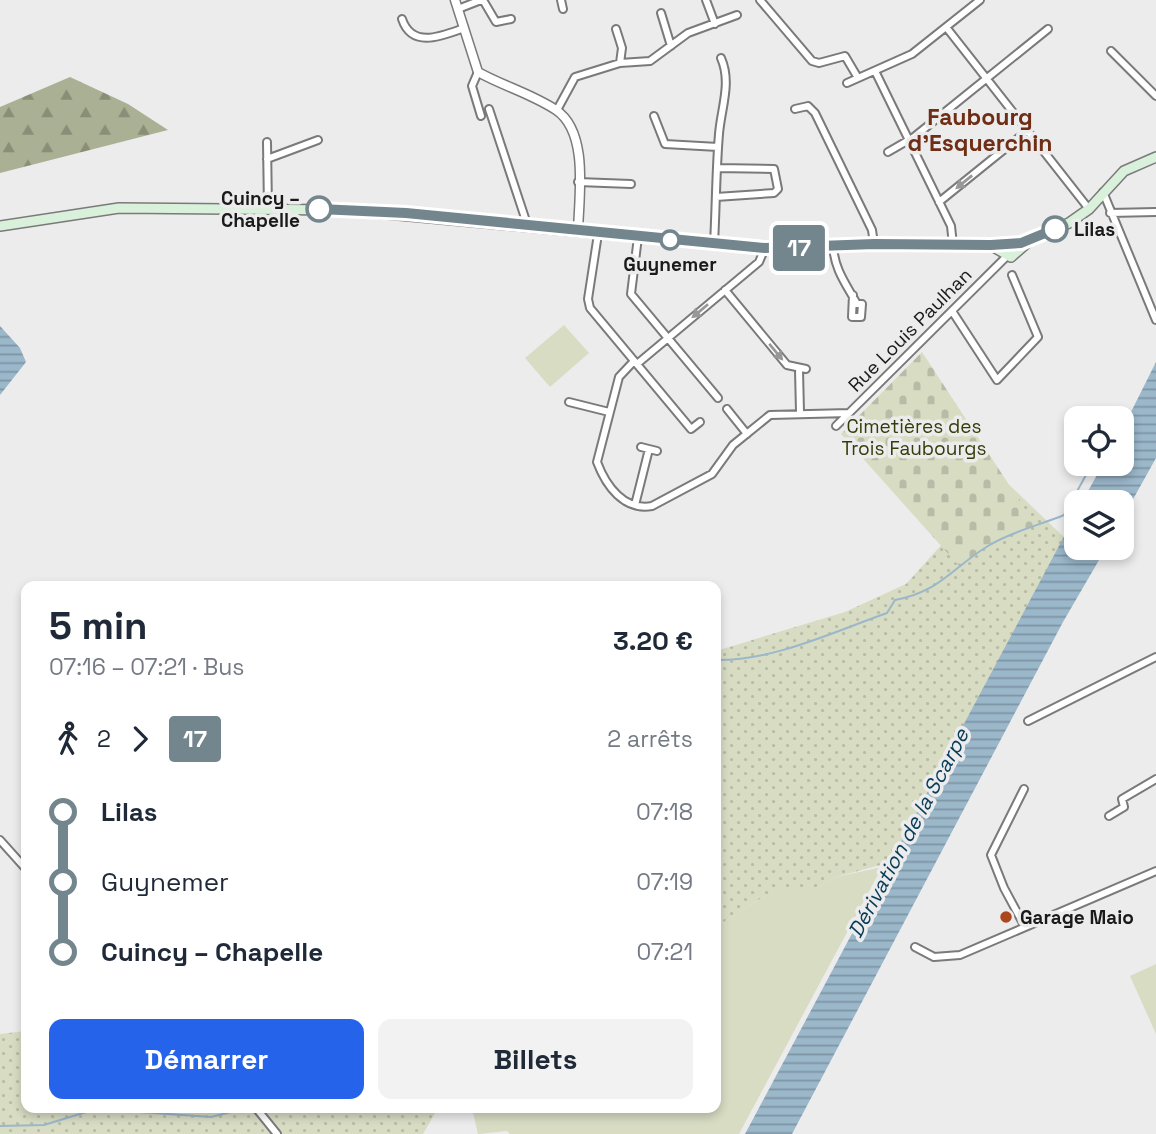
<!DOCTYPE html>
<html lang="fr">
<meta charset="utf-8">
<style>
body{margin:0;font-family:"Space Grotesk",sans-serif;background:#f2f2f3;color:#1f2937;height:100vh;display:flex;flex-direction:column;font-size:26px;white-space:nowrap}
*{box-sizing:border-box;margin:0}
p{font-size:23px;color:#747a83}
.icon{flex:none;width:38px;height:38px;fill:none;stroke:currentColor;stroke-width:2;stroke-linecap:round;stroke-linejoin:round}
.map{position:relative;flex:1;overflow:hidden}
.sheet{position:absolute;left:21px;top:581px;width:700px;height:532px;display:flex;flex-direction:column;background:#fff;border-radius:14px;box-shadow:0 4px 10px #0003}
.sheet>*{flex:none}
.badge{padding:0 14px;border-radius:5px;font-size:24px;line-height:46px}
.buttons{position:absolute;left:1064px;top:406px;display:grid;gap:14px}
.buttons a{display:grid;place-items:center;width:70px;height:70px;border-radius:14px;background:#fff;box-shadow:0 4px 10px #0003;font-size:35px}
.map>.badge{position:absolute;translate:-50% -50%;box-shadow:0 0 0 4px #fff}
.legs{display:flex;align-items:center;gap:10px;height:77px;padding:0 28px;font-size:23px}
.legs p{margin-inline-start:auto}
.summary{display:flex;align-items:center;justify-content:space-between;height:119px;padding:0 28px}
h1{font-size:38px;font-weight:700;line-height:52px}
.primary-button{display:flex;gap:14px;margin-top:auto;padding:14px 28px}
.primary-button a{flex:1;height:80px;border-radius:14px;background:#2563eb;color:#fff;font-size:28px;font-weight:700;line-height:80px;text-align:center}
.primary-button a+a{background:#f2f2f3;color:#1f2937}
ul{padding:0 28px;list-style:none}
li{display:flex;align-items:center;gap:24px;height:70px;font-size:26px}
li i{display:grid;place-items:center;width:10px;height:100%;margin:0 9px;background:currentColor}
li i::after{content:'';width:18px;height:18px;margin:-9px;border:5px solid;border-radius:50%;background:#fff}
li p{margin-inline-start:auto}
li:first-child i{background:linear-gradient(#0000 50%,currentColor 0)}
li:last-child i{background:linear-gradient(currentColor 50%,#0000 0)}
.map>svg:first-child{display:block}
</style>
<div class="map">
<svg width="1156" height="1134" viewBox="0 0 1156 1134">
<defs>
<pattern id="grass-dots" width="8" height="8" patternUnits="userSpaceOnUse" patternTransform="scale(1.75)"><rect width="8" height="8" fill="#d7dcc3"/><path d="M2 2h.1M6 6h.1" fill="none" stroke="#b8bca7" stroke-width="1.8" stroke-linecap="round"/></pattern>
<pattern id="forest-firs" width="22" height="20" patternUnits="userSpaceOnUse" patternTransform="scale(1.75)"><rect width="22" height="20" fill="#aab093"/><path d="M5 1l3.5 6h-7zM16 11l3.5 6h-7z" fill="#8a8e77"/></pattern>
<pattern id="cemetery-stones" width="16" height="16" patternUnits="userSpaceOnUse" patternTransform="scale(1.75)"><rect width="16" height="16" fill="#d7dcc3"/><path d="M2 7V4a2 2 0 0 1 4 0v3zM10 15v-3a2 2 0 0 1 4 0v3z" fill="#b8bca7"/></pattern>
<pattern id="water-rules" width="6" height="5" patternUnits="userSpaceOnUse" patternTransform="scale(1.75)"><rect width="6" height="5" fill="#9bb7ca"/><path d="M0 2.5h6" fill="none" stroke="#7e94a3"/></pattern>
</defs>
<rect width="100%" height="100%" fill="#ececed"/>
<!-- grass -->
<path fill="url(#grass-dots)" d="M1002,478L1089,561L932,851L836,877L812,890H774L716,927V651L845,612L906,584Z
M26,1031V1108H438L423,1134H0V1034Z"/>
<!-- forest -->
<path fill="url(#forest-firs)" d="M70,77L128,104L168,130L0,173V107Z"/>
<!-- cemetery -->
<path fill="url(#cemetery-stones)" d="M922,352L1036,526L1001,535L960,567L841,434Z"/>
<!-- green -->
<path fill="#d7dcc3" d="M564,325L589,353L550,387L525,358Z
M882,867L739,1134H510L507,1131L478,1134L472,1108H716V927L774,890H812L836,877Z
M1156,964V1034L1130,976Z"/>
<!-- water -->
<path fill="url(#water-rules)" d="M0,326L20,348L26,362L0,395Z
M1156,362V458L1122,519V502H1082L1103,464H1122V430Z
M1076,514V548H1106L1063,622L792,1134H745Z"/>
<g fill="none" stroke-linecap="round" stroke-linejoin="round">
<!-- stream -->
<path stroke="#9bb7ca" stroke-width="2" d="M716,660C773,661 833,632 887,613L895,600C940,592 953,567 988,546C1010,532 1040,525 1064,515L1092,464
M0,1126L44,1125L96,1109L211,1117L247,1108"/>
<!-- minor casing -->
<g stroke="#7a7a7b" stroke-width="10">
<path id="minor" d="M483,0L496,22L511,19
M561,0L563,9
M706,0L715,24
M760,0L812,61L819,63L845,56L858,78
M458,9L481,0
M661,13L671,46
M402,19C412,49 442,36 464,28
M946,27L1089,209
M616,29L622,48L620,63
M1111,51L1156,96
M875,71L951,226L953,245
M478,72L472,86L481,116
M847,83L912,54L980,0
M489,109L528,227
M795,109L808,106L815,113L872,230L874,244
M557,110L575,77L620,63L650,61L688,33L737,15
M654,116L665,144L718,147
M267,142L268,209
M888,152L914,137L1048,29
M267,159L318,140
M578,182L631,184
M1103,192L1156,320
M716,197L774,193L778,189L774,169L717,168
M939,202L1027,131
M1110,213L1156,212
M598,234L588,299L590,308L691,429L700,422
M638,237L631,294L718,398
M714,244C716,207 716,170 719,134C721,108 732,83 721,58
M833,245C834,269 846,284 857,304H862L861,317H852L853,295
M725,290L787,365L806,369
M952,311L997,380L1038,337L1012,275
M634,361L619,377L597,462C606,486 624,511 652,506L712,474L733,445L770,415L849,413
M637,364L759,262L765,248
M799,370L800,412
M569,402L609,412
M727,409L747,434
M836,426L1007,256
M641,447L657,451
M635,505L649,449
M1028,721L1156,657
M1024,789L991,855L1004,888L1025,927
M1109,816L1124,807L1122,799L1156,779
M0,840L26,869
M915,947L934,957L960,955L1156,871
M256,1108L277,1134"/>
</g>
<!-- tertiary casing -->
<g stroke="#7a7a7b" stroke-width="11">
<path id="tertiary" d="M455,0L478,72C503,86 532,94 556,110C589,132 579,196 578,231"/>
</g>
<!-- secondary casing -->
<g stroke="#7a7a7b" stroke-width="12">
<path id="secondary" d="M0,226L119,208L344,210L757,248L874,244L991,245L1021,243L1069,223L1089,209L1124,171L1156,157
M992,246L1011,257L1027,243"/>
</g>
<!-- minor -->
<use href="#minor" stroke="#fff" stroke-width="6"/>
<!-- tertiary -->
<use href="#tertiary" stroke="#fff" stroke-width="8"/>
<!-- secondary -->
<use href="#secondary" stroke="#d9f0da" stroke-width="9"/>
</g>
<!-- one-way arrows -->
<defs><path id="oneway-solid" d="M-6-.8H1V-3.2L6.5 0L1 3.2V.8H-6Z" transform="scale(1.75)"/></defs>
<g fill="#989898">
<use href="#oneway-solid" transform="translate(964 182) rotate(141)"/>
<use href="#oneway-solid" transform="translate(700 311) rotate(140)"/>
<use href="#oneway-solid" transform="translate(776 352) rotate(50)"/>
</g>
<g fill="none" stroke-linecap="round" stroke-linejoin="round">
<!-- line-1 casing -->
<g stroke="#fff" stroke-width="16">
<path id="line-1" d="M319,209L406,213L765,248L874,244L991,245L1021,243L1055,229"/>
</g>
<!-- line-1 -->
<use href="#line-1" stroke="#73868d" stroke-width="10"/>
</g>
<!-- markers -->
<g fill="#fff" stroke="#73868d" stroke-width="3.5">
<circle cx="319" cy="209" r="12"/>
<circle cx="1055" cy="229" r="12"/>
<circle cx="670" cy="240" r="9"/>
</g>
<circle fill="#ac461c" stroke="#ececed" stroke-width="2.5" cx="1006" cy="917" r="7"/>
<g text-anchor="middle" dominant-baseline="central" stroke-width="7" stroke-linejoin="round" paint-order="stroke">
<!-- stop labels -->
<g font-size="19" font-weight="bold" fill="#1a1a1a" stroke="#ececed" text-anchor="end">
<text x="300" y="198">Cuincy –<tspan x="300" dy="22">Chapelle</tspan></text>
<text x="1074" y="229" text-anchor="start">Lilas</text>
<text x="670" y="264" text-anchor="middle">Guynemer</text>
</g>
<!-- street labels -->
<g font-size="19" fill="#1a1a1a" stroke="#ececed">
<text transform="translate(910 330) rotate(-45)">Rue Louis Paulhan</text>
</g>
<!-- park labels -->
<g font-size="19" fill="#363c09" stroke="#ececed">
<text x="914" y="426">Cimetières des<tspan x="914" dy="22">Trois Faubourgs</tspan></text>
</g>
<!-- poi labels -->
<g font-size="19" font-weight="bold" fill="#1a1a1a" stroke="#ececed" text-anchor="start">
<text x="1020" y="917">Garage Maio</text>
</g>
<!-- water labels -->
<g font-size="21" font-style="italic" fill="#073c58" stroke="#ececed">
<text transform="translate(908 833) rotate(-62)">Dérivation de la Scarpe</text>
</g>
<!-- quarter labels -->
<g font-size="23" font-weight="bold" fill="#6e2d14" stroke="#ececed">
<text x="980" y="117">Faubourg<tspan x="980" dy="26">d'Esquerchin</tspan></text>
</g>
</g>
</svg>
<div class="buttons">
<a><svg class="icon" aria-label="locate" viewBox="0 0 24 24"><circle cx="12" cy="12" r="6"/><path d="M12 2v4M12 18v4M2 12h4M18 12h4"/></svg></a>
<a><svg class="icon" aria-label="layers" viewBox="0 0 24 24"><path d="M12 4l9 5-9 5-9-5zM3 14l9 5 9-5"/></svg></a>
</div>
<b class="badge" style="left:799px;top:248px;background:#73868d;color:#fff">17</b>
<section class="sheet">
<div class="summary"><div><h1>5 min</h1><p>07:16 – 07:21 · Bus</p></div><b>3.20 €</b></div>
<div class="legs"><svg class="icon" aria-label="walk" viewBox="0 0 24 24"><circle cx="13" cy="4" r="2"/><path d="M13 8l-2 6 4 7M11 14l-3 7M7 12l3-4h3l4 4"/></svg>2<svg class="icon" aria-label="forward" viewBox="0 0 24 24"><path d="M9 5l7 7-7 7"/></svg><b class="badge" style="background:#73868d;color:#fff">17</b><p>2 arrêts</p></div>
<ul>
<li><i style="color:#73868d"></i><b>Lilas</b><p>07:18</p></li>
<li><i style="color:#73868d"></i><span>Guynemer</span><p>07:19</p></li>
<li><i style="color:#73868d"></i><b>Cuincy – Chapelle</b><p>07:21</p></li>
</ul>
<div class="primary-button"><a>Démarrer</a><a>Billets</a></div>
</section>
</div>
